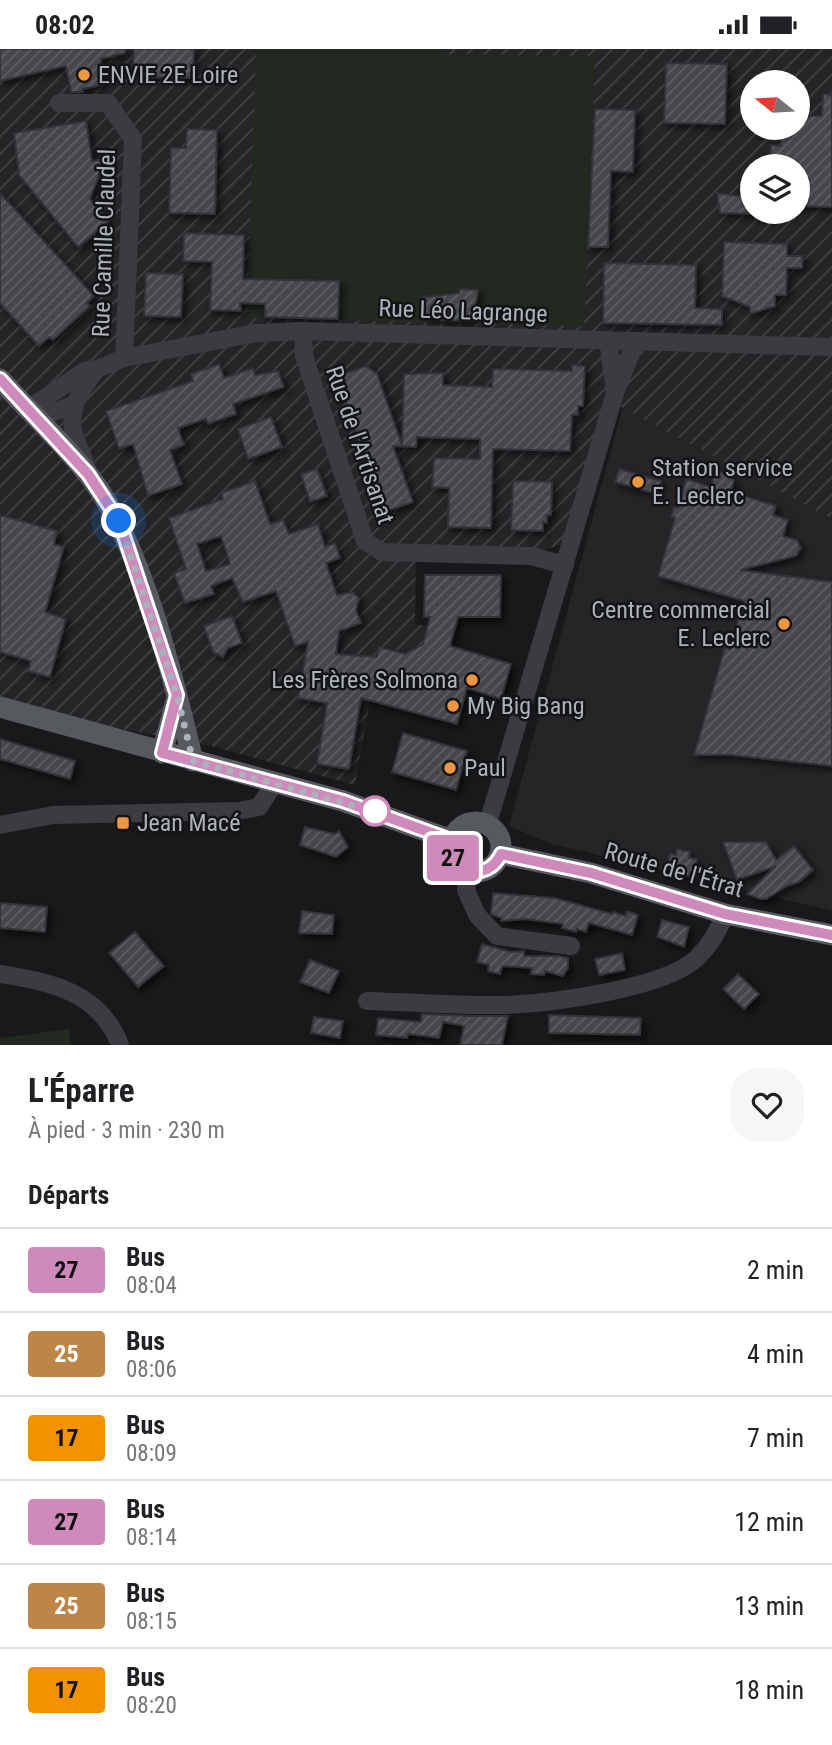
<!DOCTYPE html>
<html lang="fr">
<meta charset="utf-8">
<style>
body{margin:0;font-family:"Roboto Condensed",sans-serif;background:#f6f6f6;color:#202124;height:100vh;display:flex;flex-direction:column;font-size:26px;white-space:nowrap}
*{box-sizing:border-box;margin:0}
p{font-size:23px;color:#757577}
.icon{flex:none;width:38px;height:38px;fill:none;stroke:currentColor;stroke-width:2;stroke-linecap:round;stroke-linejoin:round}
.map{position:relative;height:996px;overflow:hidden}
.sheet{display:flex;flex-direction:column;background:#fff;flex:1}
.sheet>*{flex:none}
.badge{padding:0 14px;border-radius:5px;font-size:24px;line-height:46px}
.needle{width:46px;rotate:288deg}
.controls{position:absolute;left:740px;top:21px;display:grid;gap:14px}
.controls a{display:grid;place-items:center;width:70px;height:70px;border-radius:50%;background:#fff;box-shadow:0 2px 5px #0004;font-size:35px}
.you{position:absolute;width:35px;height:35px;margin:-18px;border:5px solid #fff;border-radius:50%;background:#1a73e8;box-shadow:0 0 0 10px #1a73e833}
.map>.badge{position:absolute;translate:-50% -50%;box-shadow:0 0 0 4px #fff}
h2{padding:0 28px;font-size:26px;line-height:63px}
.round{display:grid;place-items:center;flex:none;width:74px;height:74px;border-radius:28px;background:#f6f6f6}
.summary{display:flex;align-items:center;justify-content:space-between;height:119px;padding:0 28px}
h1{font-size:33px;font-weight:700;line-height:52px}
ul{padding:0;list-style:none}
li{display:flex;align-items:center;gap:21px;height:84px;padding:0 28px;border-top:2px solid #e0e0e0}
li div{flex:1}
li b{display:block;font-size:26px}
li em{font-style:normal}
li .badge{min-width:77px;font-weight:700;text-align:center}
.status{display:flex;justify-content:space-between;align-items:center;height:49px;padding:0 35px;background:#fff;direction:ltr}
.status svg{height:19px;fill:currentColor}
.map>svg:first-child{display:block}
</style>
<div class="status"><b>08:02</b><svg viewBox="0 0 49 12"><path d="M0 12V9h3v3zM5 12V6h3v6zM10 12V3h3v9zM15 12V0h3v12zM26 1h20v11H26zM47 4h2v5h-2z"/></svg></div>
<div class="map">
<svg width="832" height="996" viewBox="0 0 832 996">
<defs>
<pattern id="industrial-furrows" width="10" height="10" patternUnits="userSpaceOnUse" patternTransform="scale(1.75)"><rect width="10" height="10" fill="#252528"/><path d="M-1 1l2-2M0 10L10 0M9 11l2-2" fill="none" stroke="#424245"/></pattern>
<pattern id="building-hatch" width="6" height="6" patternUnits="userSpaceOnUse" patternTransform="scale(1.75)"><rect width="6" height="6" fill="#45474b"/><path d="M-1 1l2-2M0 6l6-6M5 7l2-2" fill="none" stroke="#5d5f63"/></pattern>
<filter id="shadow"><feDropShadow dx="4" dy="4" stdDeviation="3.5" flood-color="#0009"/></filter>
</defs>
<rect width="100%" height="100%" fill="#19191b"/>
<!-- built -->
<path fill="#252528" d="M623,357L832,470V862L552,795L509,777Z"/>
<!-- industrial -->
<path fill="url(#industrial-furrows)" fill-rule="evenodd" d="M0,0H832V470L606,350L565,495L541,501L416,496L415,576L455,578L431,668L370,652L355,736L207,696L0,657ZM752,33H798V79H752ZM752,117H798V163H752Z"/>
<!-- pitch -->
<path fill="#212921" d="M256,0H438L447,5L595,7L584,277L247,269Z
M69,980L71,996H0V989Z"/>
<!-- building -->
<path fill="url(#building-hatch)" stroke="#333337" stroke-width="2" fill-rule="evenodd" filter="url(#shadow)" d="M0,0H125V4L101,10L102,36L82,40L83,43H71L66,17L0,32Z
M134,0H194L193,29L149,28L146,16H133Z
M666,14L727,15L725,75L664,74Z
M823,45L832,46V158L798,157V117H770L771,96L781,97V79H798V67H822Z
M595,60L635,61L633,123L611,122L608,198H588Z
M86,72L92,112L105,110L90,150L109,172L78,198L19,126L14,84Z
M187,80L217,81L215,165L169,164L171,99H186Z
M0,144L94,247L87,254L90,257L53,291L49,288L39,297L0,254Z
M717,144L752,149V165L720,164Z
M184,184L244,186L243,230L339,232L338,270L265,268V255L240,254L241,262L210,261L212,213L183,212Z
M724,193L787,195V207H803L802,219H787L786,246H775V257L750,265V258L722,247Z
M604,214L696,216L695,259L722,260V276L603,274Z
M146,224L183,225L181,268L144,267Z
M460,240L478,241L473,272L436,271V267H423L424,248L459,244Z
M219,315L224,329L253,319L255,326L278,322L284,338L233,355L236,365L208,375L206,370L178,379L184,396L170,401L182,435L148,447L133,395L119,400L106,362L193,332L191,325Z
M572,316L585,317L583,357H578V366H572L570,402L493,400L491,479L448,478L449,439L432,438L434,409L480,410V390L417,388L416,398L393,397L413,453L384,463L340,338L344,325L366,317L377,325L402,396L404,325L443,324V336L492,338L493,320L572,322Z
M271,368L282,398L248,410L238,380Z
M317,420L327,447L310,453L301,425Z
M619,420L661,432L657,445L615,433Z
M716,420L734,431L731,443L776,457L773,466L788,471L783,487L797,491L801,499L796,507L740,521L832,533V717L731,706H694L725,598L730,600L744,552L658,527L675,469L671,468L674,458L678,459L686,430L711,438Z
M255,432L270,475L283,471L289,485L318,475L325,498L335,494L340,509L326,514L337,546L352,543L359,549L356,561L361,574L339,582L336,605L377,608L379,598L405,605L423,595L430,568H424L425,526H501L500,568H458L450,597L511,615L501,650L467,639L457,675L361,649L349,720L317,715L327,654L298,649L308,593L295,597L276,542L243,553L232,529L211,537L214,545L185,554L174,524L186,520L169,469L223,450L221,444ZM221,487L230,515L206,522L197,495Z
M513,432L552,433L551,466H547V474L543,473V482L511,481Z
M0,466L57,482L54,495L64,498L45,563L66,570L50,628L28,622L31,612L0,603Z
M232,567L242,594L228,599L223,608L213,603L204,577Z
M403,684L467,702L456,741L392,723Z
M0,690L75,712L70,730L0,710Z
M305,778L335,785L339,782L348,798L336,808L300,796Z
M723,793H766L776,811L794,797L813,821L799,833L787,837L766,850H760L747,845L776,817L737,831Z
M677,800L690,803L689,809L697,810L694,824L690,823L689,827L667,823L670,805L676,806Z
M493,844L555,849L612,865L613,863L626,867L627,862L638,866L632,886L589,874L586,883L577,880L576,883L562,879L563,875L525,870L501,872V869L491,865Z
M0,854L47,858L45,883L0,879Z
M302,862L334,866L332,885L299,884Z
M662,871L689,878L684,898L657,888Z
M135,883L164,917L138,938L109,904Z
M482,895L511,903L524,902V907H559L568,909V919L563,927L545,922L544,926L531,925L532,919L502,917L500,925L488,922L489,916L477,913Z
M622,904L625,921L599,926L595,910Z
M310,911L339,922L329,944L300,933Z
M738,925L759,945L744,960L723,940Z
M422,965L471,967H508L502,996H460L464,977L443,973L439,989L408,985L407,989L376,986L378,969L421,973Z
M549,966L641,969L640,986L549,984Z
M314,968L343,972L340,989L311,984Z"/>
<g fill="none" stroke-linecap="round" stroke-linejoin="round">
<!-- minor -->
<path stroke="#3a3c40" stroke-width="18" d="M59,54H108L133,90L124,309
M303,282L304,307L365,492L382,503L531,507L565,516
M608,291L615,341
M97,320L124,309L256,284L303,282L832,298
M27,361L85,322L97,320C82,339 67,359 74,385C77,398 85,408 87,421
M36,369L74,356
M488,774L615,344L636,292
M0,776L53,766L238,762L259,758L274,735
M469,822L466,841L477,866L497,887L571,897
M0,925C51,933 100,943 120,996
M367,952C413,953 460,957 506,956C551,954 664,940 697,909C709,897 719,881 725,865"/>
<!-- major -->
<path stroke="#56595e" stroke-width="21" d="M0,330C28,362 61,391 87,424C141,491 173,628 193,712
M0,658L343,752L451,791
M162,704L176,652
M451 798a25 25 0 1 1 50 0a25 25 0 1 1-50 0Z
M501,805L591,824L725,865L832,886"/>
</g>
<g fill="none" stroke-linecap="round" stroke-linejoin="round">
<!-- line casing -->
<g stroke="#fff" stroke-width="16">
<path id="line" d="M0,330L88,425L119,472L177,646L162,704L343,752L451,791C448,824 487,835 501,805L591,824L725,865L832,886"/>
</g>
<!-- line -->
<use href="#line" stroke="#ce8abb" stroke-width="10"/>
<!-- walk -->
<path stroke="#abb2ba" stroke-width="7" stroke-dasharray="0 12.6" d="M119,472L177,646L193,712L383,765L375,762"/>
</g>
<!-- markers -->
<g fill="#ec963f" stroke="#141416" stroke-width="2.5">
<circle cx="84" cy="26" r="7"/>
<circle cx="638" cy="433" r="7"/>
<circle cx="784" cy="575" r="7"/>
<circle cx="472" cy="631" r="7"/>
<circle cx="453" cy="657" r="7"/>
<circle cx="450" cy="719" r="7"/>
<rect x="116" y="767" width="14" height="14" rx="3.5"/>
</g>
<circle fill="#fff" stroke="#ce8abb" stroke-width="3.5" cx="375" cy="762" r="14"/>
<g text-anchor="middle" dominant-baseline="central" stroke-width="5" stroke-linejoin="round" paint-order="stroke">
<!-- poi labels -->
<g font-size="24" fill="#abb2ba" stroke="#141416" text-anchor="start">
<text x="98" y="26">ENVIE 2E Loire</text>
<text x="652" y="419">Station service<tspan x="652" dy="28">E. Leclerc</tspan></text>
<text x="770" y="561" text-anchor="end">Centre commercial<tspan x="770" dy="28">E. Leclerc</tspan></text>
<text x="458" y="631" text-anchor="end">Les Frères Solmona</text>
<text x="467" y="657">My Big Bang</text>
<text x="464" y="719">Paul</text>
<text x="137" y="774">Jean Macé</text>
</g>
<!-- street labels -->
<g font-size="24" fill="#abb2ba" stroke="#141416">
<text transform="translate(104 194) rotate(-88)">Rue Camille Claudel</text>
<text transform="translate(463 262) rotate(2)">Rue Léo Lagrange</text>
<text transform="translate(360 396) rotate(71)">Rue de l'Artisanat</text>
<text transform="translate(674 821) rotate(16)">Route de l'Étrat</text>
</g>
</g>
</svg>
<div class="controls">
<a><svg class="needle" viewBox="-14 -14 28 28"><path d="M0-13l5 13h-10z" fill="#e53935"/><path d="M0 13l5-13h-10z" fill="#757577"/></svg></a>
<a><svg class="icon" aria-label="layers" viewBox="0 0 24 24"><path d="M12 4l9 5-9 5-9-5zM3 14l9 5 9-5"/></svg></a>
</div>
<div class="you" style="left:119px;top:472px"></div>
<b class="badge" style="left:453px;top:809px;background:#ce8abb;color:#111">27</b>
</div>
<section class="sheet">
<div class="summary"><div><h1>L'Éparre</h1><p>À pied · 3 min · 230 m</p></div><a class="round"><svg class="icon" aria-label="heart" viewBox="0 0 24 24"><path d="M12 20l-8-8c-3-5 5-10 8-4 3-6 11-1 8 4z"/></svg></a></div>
<h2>Départs</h2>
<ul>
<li><span class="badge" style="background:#ce8abb;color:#111">27</span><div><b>Bus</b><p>08:04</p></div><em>2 min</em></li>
<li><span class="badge" style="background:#be8646;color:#fff">25</span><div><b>Bus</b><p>08:06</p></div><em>4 min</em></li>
<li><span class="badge" style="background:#f39200;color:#111">17</span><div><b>Bus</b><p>08:09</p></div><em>7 min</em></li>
<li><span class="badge" style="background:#ce8abb;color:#111">27</span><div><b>Bus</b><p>08:14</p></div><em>12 min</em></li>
<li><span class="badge" style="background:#be8646;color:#fff">25</span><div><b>Bus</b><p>08:15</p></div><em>13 min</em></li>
<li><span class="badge" style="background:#f39200;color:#111">17</span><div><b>Bus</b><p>08:20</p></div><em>18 min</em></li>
</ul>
</section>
